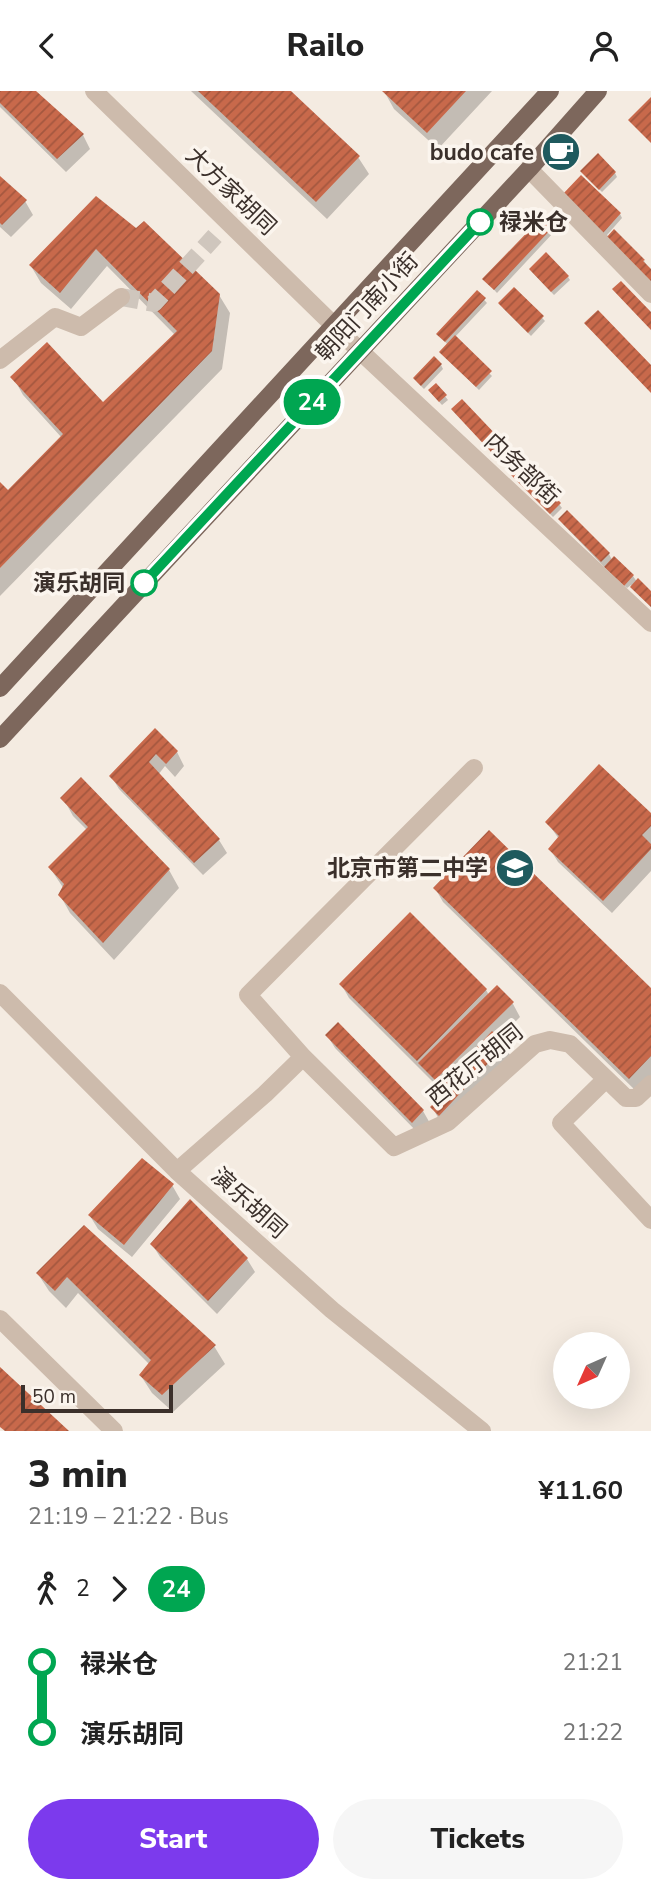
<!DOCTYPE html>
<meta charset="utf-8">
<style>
body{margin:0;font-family:"Nunito Sans","Noto Sans SC",sans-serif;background:#f6f6f6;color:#222;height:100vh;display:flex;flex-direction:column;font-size:26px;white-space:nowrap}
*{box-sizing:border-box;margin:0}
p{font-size:23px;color:#767676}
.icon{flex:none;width:38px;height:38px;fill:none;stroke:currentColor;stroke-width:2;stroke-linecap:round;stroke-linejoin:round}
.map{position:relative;height:1340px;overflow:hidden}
.panel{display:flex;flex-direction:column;background:#fff;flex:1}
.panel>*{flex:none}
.badge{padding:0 14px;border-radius:23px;font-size:24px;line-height:46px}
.needle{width:46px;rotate:225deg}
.tools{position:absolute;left:553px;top:1241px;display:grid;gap:14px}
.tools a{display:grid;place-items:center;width:77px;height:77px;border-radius:50%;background:#fff;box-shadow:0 7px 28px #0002;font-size:35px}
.scale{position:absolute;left:21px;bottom:18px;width:152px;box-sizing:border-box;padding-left:7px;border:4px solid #3b302b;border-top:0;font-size:19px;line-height:24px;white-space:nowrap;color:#3b302b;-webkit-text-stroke:5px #fbf5ee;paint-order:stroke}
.map>.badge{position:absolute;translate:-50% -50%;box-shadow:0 0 0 4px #fff}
.legs{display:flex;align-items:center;gap:10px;height:77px;padding:0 28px;font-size:23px}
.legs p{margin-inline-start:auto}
.head{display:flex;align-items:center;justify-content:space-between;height:119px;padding:0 28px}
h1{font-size:38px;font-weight:800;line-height:52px}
.primary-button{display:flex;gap:14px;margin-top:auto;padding:14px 28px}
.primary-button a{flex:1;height:80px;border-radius:42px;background:#7c3aed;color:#fff;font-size:28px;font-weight:800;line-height:80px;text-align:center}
.primary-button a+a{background:#f6f6f6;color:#222}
ul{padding:0 28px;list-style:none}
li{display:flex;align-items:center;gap:24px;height:70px;font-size:26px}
li i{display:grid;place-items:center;width:10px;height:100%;margin:0 9px;background:currentColor}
li i::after{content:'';width:18px;height:18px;margin:-9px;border:5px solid;border-radius:50%;background:#fff}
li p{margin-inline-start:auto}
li:first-child i{background:linear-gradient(#0000 50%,currentColor 0)}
li:last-child i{background:linear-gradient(currentColor 50%,#0000 0)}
header{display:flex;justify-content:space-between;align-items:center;height:91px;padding:0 28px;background:#fff;font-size:32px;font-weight:800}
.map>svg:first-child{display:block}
</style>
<header><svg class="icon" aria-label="back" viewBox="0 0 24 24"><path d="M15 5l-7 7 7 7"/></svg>Railo<svg class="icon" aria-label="person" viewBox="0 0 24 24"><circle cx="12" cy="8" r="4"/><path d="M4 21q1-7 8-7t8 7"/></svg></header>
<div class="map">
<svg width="651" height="1340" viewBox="0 0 651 1340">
<defs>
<pattern id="building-hatch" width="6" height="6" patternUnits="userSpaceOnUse" patternTransform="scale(1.75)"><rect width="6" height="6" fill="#c8694b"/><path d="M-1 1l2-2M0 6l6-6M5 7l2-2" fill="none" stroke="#a4573f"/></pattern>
</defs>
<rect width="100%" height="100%" fill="#f4ebe1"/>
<!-- shadow -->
<path fill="#0003" d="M0,0H34L83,44L90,58L66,81L0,16Z
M191,0H289L358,66L369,83L327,128Z
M384,0H492L438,58L394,18Z
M615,82L617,86L602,101L585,84Z
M0,87L25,110L33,124L11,146L0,136Z
M581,87L620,123L622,127L607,144L609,146L614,141L644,170L651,180V192L567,108Z
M96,107L219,204L230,222L222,278L0,505V394L8,401L62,347L23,304L13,286L102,313L175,244L107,175L71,218L41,192L31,175Z
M542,128L554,141L497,202L485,189Z
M533,182L568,186L570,189L554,204Z
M515,198L545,230L531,245L503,217Z
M477,201L487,212L454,247L492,285L479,299L444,265L448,254L438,243Z
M441,274L443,278L424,298L417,291L415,287Z
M436,294L448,309L442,314L432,303Z
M453,319L515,367L518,371L509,380Z
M516,388L559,413L562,417L553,426Z
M562,432L609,463L612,469L633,485L637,491L651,502V516L631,494L627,497L608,480Z
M155,639L177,661L184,675L175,686L165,675L158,684L219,749L227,762L203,784L119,698L111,685Z
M63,707L169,779L179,797L114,869L70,822L60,804L64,798L50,777L87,739L73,725Z
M651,724V780L612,822L558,771L550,758L559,748L547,731Z
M435,797L651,900V987L637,1001L443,811Z
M341,893L486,899L489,904L497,896L513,913L520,926L498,948L513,968L440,1030L432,1016L443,1005L440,998L349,907Z
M338,933L423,1020L431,1034L420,1044L335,957L327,944Z
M172,1094L180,1108L132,1166L98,1138L90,1125Z
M84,1137L214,1255L225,1273L173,1321L152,1302L141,1285L150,1274L78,1202L66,1217L49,1200L38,1183Z
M152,1153L247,1168L255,1181L217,1223L160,1166Z"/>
<!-- building -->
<path fill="url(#building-hatch)" d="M0,0H36L84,43L57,68L0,12Z
M198,0H291L360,65L316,111Z
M382,0H466L427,42Z
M651,6V52L628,29Z
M598,62L616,81L599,99L580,80Z
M581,84L621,122L603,142L562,104Z
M0,85L27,109L2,134L0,132Z
M96,105L136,137L144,130L220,203L212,260L0,477V391L8,399L63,343L10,286L47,251L103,311L177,240L96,158L60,202L29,174Z
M542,126L553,136L494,199L482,188Z
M614,138L645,169L643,170L651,178V192L606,147Z
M546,161L569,185L551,201L529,178Z
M621,190L651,221V239L612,198Z
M514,196L544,225L528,242L498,212Z
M477,199L486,207L445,251L436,243Z
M598,219L651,274V302L584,232Z
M455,244L492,280L476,296L439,261Z
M434,265L442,273L421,295L413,287Z
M436,292L447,304L439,311L428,299Z
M462,308L517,366L506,377L451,318Z
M522,373L561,412L550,423L511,384Z
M567,419L610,462L601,471L558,428Z
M614,465L634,484L624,495L604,476Z
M638,487L651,500V516L630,496Z
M155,637L178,660L166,673L156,663L149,671L220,748L194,772L109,685Z
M599,673L651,722V735L642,744L651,753V758L603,810L548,758L559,745L545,731Z
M81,686L170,778L103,852L58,804L64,793L48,776L88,736L60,707Z
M489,739L651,897V965L629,988L433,797Z
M410,821L487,898L417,970L339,893Z
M497,894L514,911L435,989L418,972Z
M338,931L424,1019L412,1032L325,944Z
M492,940L506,953L439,1025L430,1016L442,1004L437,999Z
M142,1067L174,1093L124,1154L88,1124Z
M190,1108L248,1167L208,1210L150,1153Z
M84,1134L216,1254L162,1304L139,1284L151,1269L67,1186L55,1200L36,1182Z
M0,1276L69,1340H5L0,1336Z"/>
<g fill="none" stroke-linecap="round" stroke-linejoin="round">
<!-- minor-tunnel -->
<path stroke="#cfc6bd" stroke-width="18" stroke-dasharray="18 9" stroke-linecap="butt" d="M121,206L154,212L215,145"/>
<!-- minor -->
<path stroke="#cdbbac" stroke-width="18" d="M94,0L360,260L651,532
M529,78L651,203
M0,269L55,226L81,236L121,206
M0,902L177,1080L332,1219L482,1340
M303,966L248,904L474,677
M606,988L561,1032L651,1129
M177,1080L265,1003L303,966L394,1056L448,1031L535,953L550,949L570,953L626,1007H636L651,993
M0,1228L114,1340"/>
<!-- major -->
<path stroke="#7d675c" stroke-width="18" d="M0,597L550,0
M0,648L529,78L598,0"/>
</g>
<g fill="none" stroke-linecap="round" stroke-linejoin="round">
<!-- line-1 casing -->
<g stroke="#fff" stroke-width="16">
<path id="line-1" d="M144,492L480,131"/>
</g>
<!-- line-1 -->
<use href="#line-1" stroke="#00a651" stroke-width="10"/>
</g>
<!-- icons -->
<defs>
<g id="cafe-disc" transform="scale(2.0125)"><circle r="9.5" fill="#1f5a5e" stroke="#fbf5ee"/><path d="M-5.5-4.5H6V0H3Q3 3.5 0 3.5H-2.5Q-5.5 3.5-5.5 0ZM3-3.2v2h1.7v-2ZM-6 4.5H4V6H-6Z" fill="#fff"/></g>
<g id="school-disc" transform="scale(2.0125)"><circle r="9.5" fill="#1f5a5e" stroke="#fbf5ee"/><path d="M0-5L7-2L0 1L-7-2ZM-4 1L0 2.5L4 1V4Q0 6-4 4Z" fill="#fff"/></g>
</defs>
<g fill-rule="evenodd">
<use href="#cafe-disc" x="561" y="61"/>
<use href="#school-disc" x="515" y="777"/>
</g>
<!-- markers -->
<g fill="#fff" stroke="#00a651" stroke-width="3.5">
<circle cx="480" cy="131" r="12"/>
<circle cx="144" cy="492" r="12"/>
</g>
<g text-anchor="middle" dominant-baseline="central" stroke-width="7" stroke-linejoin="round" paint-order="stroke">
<!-- poi labels -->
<g font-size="23" font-weight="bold" fill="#3b302b" stroke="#fbf5ee" text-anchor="end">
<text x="534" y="61">budo cafe</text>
<text x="488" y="777">北京市第二中学</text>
</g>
<!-- street labels -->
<g font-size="23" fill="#3b302b" stroke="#fbf5ee">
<text transform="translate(231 100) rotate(44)">大方家胡同</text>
<text transform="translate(367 216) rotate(-47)">朝阳门南小街</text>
<text transform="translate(522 378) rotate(43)">内务部街</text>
<text transform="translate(475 974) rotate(-39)">西花厅胡同</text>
<text transform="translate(249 1112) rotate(42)">演乐胡同</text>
</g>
<!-- stop labels -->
<g font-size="23" font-weight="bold" fill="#3b302b" stroke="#fbf5ee" text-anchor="start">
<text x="499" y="131">禄米仓</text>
<text x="125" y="492" text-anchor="end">演乐胡同</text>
</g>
</g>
</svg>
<div class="tools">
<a><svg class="needle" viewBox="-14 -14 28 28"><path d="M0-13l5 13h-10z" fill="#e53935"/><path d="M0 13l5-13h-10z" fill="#767676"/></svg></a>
</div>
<div class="scale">50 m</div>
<b class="badge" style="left:312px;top:311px;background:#00a651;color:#fff">24</b>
</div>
<section class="panel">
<div class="head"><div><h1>3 min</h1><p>21:19 – 21:22 · Bus</p></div><b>¥11.60</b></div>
<div class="legs"><svg class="icon" aria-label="walk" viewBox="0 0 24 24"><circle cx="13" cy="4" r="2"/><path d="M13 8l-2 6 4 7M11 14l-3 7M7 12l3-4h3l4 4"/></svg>2<svg class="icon" aria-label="forward" viewBox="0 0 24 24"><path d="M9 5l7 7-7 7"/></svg><b class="badge" style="background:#00a651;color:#fff">24</b></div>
<ul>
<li><i style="color:#00a651"></i><b>禄米仓</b><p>21:21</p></li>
<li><i style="color:#00a651"></i><b>演乐胡同</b><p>21:22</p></li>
</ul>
<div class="primary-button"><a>Start</a><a>Tickets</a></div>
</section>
